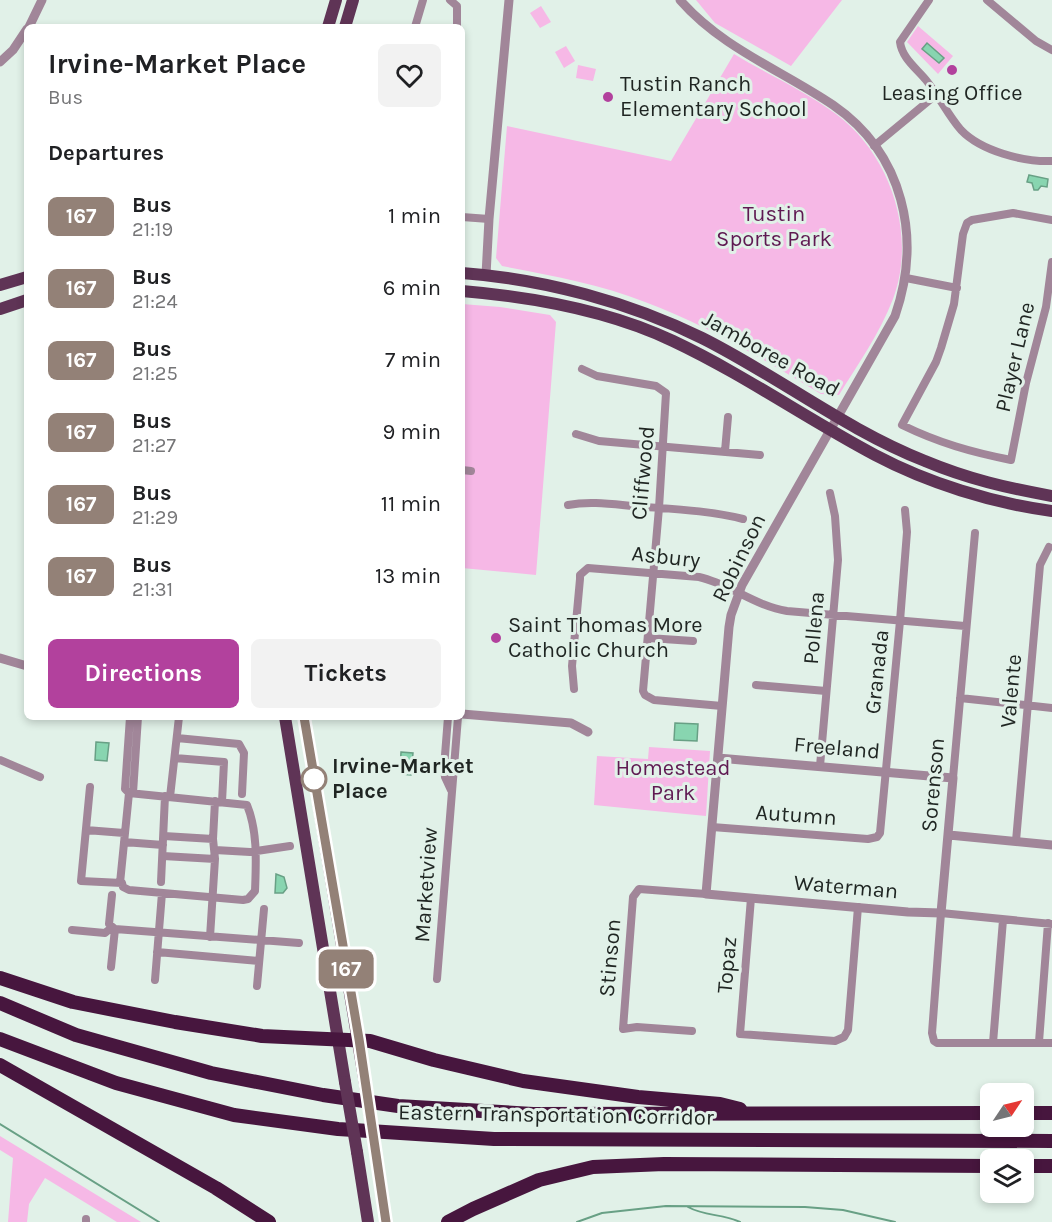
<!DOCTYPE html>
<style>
body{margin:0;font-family:Karla,sans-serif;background:#f2f2f2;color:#202124;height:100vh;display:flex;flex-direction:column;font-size:22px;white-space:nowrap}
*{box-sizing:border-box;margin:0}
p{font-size:20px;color:#757577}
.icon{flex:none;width:33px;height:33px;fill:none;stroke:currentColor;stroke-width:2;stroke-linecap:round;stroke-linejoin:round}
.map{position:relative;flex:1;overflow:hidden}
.side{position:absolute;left:24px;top:24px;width:441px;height:696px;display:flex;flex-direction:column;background:#fff;border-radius:9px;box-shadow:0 3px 9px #0003}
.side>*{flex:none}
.badge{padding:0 12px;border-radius:9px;font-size:21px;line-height:39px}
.needle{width:39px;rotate:55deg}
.fabs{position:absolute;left:980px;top:1083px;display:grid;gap:12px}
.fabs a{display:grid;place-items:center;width:54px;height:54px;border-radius:9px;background:#fff;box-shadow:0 3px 9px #0003;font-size:30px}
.map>.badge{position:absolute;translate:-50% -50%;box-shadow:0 0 0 3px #fff}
h2{padding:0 24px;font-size:22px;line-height:54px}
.round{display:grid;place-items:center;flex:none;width:63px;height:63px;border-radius:9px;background:#f2f2f2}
.overview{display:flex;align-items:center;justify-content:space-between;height:102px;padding:0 24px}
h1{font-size:28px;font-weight:700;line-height:45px}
.action{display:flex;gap:12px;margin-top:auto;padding:12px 24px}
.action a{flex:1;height:69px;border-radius:9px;background:#b2419d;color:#fff;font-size:24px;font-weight:700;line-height:69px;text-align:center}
.action a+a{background:#f2f2f2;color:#202124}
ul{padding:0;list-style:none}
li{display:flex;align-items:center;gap:18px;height:72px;padding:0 24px}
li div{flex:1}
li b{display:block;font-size:22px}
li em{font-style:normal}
li .badge{min-width:66px;font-weight:700;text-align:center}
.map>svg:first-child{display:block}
</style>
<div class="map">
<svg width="1052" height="1222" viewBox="0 0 1052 1222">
<rect width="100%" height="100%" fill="#e1f1e8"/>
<!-- green -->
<path fill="#f6b8e6" d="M696,0H842L791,66L715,23Z
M541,6L551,22L540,28L530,13Z
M918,26L953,56L938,74L907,42Z
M566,46L575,61L564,68L555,52Z
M734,54C767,74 805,91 836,114C891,155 917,235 893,299C880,333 858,364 839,395L821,394C764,360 707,325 645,302C600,284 549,275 502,266L496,258L507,126L671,161Z
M578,65L596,69L593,81L576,78Z
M462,304L500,307L550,315L556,322L536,575L462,568Z
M649,747L710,751L706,816L594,805L597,756L648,759Z
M0,1136L141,1222H117L45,1178L29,1204L27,1222H8L13,1158L0,1150Z"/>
<!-- water -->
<path fill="#88d5b0" stroke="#68a085" stroke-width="1.5" d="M927,43L944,58L939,63L922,49Z
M1029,175L1048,179L1047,187L1041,186L1038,190H1034L1032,183L1027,182Z
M675,723L698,724L697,741L674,740Z
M96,742L109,743L107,761L95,760Z
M401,752L413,753L411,775L400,774Z
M276,874L284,877L287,888L283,893H275Z"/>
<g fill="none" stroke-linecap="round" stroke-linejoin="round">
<!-- stream -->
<path stroke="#68a085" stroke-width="2" d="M0,1124L159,1222
M688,1207C704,1216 723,1214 740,1222
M577,1222L602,1213L666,1206L805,1207L843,1210L895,1222"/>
<!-- minor -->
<path stroke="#a18699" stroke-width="8" d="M450,0L457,6V27
M929,0L900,42C902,58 916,68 926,80C939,96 948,115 961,130C981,151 1023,162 1052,161
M987,0L1036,41L1052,50
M415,27L423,0
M874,146L937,94
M462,217L489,219
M1052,220L1013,213L972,220L967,223L963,234L954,304L941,348L936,362L902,425C939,443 971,452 1011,460L1026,383L1046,307L1052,262
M906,278L957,288
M582,369L597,376L656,386L666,393L659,508L643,691L645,695L654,700L722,706
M576,434L599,441L760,455
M725,451L728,417
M462,470L471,471
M568,505C589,501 611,504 633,506C670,509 707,510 743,519
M648,638L693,641
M756,685L826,691
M574,689L572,666L580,579V575L588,568L699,577C730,584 755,606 787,611L965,626
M960,698L1052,708
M448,717L444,768L445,777L451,790
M177,738L239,744L244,753L242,794
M175,758L224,762L222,802
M0,760L40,777
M820,766L838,560L835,516L830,493
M953,778L975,533
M90,787L81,881L122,883L123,887L129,890L243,900L248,899L255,891C256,863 258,832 247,805L129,793L125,789L130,717
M133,793L138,717
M170,797L179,717
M712,827L868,839L877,837L880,833L900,621L907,532L905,510
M86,830L124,833
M164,836L213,839
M1016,841L1040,565L1049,547
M124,842L163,845
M215,850L250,852L290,846
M163,856L215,859
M161,882L165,796
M120,883L129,793
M112,895L109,924L115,929L299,943
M751,898L740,1034L835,1041L844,1037L848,1030L858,907
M1052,924L941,913L932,1033L934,1041L937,1043H1052
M72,930L105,933L111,928
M210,937L215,859L213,839L215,801
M157,952L259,961
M111,967L115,929
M437,979L458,717
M155,980L162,893
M257,986L264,909
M692,1031L637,1027L623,1029L633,897L639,889L706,894
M1039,1042L1048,923
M993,1043L1003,920
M86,1222V1219"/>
<!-- tertiary -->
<path stroke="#a18699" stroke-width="9" d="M680,0C722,48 781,70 833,105C904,154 922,238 895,316L742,585L731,615L729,627L706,894L908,912L941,913L953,778L718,758
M29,27L42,0
M0,62L13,50L27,29
M486,275L489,219L509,0
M0,658L27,666
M462,714L571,723L588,732
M949,835L1052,845"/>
<!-- primary -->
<path stroke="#5f3456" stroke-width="12" d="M328,27L336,0
M345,27L353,0
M462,273C544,279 629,302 702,338C778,376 846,430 925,461C968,479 1007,488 1052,496
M0,285L27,277
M462,291C533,297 608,310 673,341C743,374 807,419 875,455C928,483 992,503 1052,511
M0,309L27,300
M285,717L345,1082
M304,717L365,1084
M357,1152L368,1222
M376,1154L386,1222"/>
<!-- motorway -->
<path stroke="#47163e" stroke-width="14" d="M0,978L73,1002L175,1022L262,1036L370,1041L434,1060L523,1081L638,1097L720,1104L740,1109
M0,1003L76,1035L211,1073L323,1095L398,1106L533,1114L990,1113
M0,1039L116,1083L234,1115L338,1129L494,1139L1052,1141
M0,1065L216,1188L269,1222
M1023,1113H1052
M1023,1166H1052
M448,1222L473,1209L539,1180L593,1167L664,1164L990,1166"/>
<!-- primary-bridge -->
<path stroke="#5f3456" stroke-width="12" d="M345,1082L357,1152
M365,1084L376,1154"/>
</g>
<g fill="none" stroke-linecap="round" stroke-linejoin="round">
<!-- line casing -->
<g stroke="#fff" stroke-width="14">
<path id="line" d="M304,717L359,1039L386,1222"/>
</g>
<!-- line -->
<use href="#line" stroke="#938177" stroke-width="9"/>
</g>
<!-- markers -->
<g fill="#b2419d" stroke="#e1f1e8" stroke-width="2">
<circle cx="952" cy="70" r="6"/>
<circle cx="608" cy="97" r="6"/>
<circle cx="496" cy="638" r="6"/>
</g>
<circle fill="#fff" stroke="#938177" stroke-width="3" cx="314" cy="779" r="12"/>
<g text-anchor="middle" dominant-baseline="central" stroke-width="6" stroke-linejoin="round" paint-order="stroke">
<!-- poi labels -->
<g font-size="22" fill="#1f2522" stroke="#e1f1e8" text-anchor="start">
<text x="620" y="84">Tustin Ranch<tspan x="620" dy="25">Elementary School</tspan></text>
<text x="952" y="93" text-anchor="middle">Leasing Office</text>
<text x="508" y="625">Saint Thomas More<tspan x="508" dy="25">Catholic Church</tspan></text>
</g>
<!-- park labels -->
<g font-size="22" fill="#5f1952" stroke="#e1f1e8">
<text x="774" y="214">Tustin<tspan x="774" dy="25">Sports Park</tspan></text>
<text x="673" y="768">Homestead<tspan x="673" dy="25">Park</tspan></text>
</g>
<!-- street labels -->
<g font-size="22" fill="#1f2522" stroke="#e1f1e8">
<text transform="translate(771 354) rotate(29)">Jamboree Road</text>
<text transform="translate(1015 357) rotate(-77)">Player Lane</text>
<text transform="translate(643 473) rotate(-85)">Cliffwood</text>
<text transform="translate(666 557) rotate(6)">Asbury</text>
<text transform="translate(739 558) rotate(-64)">Robinson</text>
<text transform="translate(814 628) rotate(-85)">Pollena</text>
<text transform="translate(877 672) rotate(-84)">Granada</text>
<text transform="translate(1011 691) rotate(-85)">Valente</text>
<text transform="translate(837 748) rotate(5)">Freeland</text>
<text transform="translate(933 785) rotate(-85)">Sorenson</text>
<text transform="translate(796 815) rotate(4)">Autumn</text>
<text transform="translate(426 885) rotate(-86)">Marketview</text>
<text transform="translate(846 887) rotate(5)">Waterman</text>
<text transform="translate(610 958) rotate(-85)">Stinson</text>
<text transform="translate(727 965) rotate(-85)">Topaz</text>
<text transform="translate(556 1115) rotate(1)">Eastern Transportation Corridor</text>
</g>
<!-- stop labels -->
<g font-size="22" font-weight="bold" fill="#1f2522" stroke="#e1f1e8" text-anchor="start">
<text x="332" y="766">Irvine-Market<tspan x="332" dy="25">Place</tspan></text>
</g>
</g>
</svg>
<div class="fabs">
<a><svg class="needle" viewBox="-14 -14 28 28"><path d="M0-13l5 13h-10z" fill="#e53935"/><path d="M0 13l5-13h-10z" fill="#757577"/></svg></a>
<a><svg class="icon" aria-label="layers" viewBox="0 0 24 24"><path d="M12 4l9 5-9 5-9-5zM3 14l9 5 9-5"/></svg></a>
</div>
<b class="badge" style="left:346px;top:969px;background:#938177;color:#fff">167</b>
<section class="side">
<div class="overview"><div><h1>Irvine-Market Place</h1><p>Bus</p></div><a class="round"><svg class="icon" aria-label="heart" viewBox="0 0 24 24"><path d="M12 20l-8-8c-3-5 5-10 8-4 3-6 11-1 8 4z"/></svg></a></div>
<h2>Departures</h2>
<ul>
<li><span class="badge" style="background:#938177;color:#fff">167</span><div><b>Bus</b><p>21:19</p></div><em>1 min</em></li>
<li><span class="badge" style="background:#938177;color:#fff">167</span><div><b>Bus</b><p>21:24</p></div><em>6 min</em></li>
<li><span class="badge" style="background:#938177;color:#fff">167</span><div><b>Bus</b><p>21:25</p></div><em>7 min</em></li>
<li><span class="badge" style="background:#938177;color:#fff">167</span><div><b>Bus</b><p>21:27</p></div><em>9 min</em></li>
<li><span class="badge" style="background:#938177;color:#fff">167</span><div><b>Bus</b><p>21:29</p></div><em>11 min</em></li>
<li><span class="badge" style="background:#938177;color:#fff">167</span><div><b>Bus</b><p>21:31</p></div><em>13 min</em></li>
</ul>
<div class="action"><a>Directions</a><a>Tickets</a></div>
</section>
</div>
